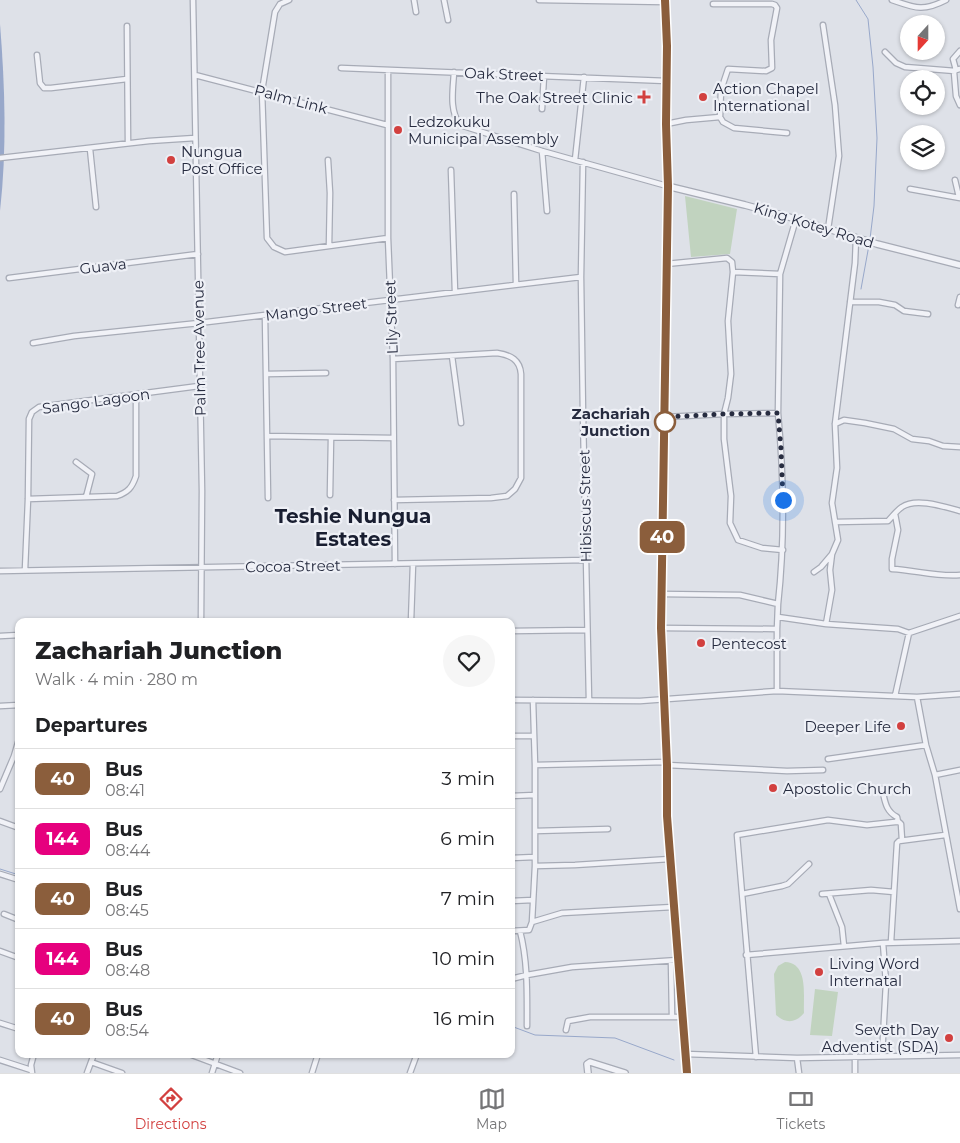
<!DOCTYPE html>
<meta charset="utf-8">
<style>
body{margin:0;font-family:Montserrat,sans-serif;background:#f6f6f6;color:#202124;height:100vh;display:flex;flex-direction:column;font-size:19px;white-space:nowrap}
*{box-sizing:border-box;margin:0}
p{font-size:16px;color:#757577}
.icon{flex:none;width:28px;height:28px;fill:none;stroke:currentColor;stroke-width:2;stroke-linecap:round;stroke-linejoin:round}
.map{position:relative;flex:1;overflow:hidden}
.side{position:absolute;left:15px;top:618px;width:500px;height:440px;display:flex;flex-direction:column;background:#fff;border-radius:10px;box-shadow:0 1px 4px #0004}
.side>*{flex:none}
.badge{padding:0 10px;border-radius:8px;font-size:18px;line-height:32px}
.needle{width:32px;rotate:201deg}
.controls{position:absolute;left:900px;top:15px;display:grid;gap:10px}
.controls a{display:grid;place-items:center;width:45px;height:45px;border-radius:50%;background:#fff;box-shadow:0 1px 4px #0004;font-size:25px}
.you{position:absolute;width:25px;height:25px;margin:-12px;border:4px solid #fff;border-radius:50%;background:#1a73e8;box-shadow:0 0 0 8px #1a73e833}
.map>.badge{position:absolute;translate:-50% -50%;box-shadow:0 0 0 2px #fff}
h2{padding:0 20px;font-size:19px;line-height:45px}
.round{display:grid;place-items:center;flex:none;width:52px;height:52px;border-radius:26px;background:#f6f6f6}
.headline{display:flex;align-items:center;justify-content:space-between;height:85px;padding:0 20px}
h1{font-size:24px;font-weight:800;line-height:38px}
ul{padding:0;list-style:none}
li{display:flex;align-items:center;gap:15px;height:60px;padding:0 20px;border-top:1px solid #e0e0e0}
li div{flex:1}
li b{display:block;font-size:19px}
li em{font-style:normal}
li .badge{min-width:55px;font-weight:700;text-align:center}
.tabs{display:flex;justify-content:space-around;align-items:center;height:70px;border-top:1px solid #e0e0e0;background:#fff;font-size:14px;color:#757577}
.tabs a{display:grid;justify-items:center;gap:2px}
.tabs .active{color:#d2403f}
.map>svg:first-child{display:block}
</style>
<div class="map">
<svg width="960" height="1073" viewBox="0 0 960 1073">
<rect width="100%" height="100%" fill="#dee1e8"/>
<!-- green -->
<path fill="#c1d3bf" d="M685,196L737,209L730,254L691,257Z
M785,962C809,963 803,996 804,1013C796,1023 786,1024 776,1015L774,974L778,966Z
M815,989L838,992L832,1036L810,1035Z"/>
<!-- water -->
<path fill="#98a8ca" d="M0,24C5,87 7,148 0,211Z"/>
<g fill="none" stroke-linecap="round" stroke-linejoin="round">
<!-- stream -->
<path stroke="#98a8ca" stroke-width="1" d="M856,0L868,19L873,67L877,138L874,206L870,239
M861,289L869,245
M0,869L19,875
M511,1026L535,1035L615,1038L674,1060"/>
<!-- minor casing -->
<g stroke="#a7abb6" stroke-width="7">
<path id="minor" d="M193,0L202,491L201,621
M289,0L280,4L275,12L262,91L267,238L274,247L285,252L388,238
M414,0L416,12
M444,0L448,20
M539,0L665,2
M892,0C915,8 923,12 946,0
M713,4H772L775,5L777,8L771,40L772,68L766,71L728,69L721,90L720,117
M823,25L835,105L839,156L828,229
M127,26L128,143
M885,52L896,63L905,67L955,71
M37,55L40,83L44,88H51L127,79
M341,68L667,81
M960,69L956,70L954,72L956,96L960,105
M956,70L953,59L960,51
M388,71V238L393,359L395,564
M454,72C453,90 449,110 460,125L542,151L667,186
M195,75L387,125
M542,109L544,76
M666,124L686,120L720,117L723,122L734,128L787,133
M90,149L96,207
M542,151L547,211
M0,158L149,141L195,138
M328,160L330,193L329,246
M575,160L584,77
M583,162L581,277L583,415L589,700
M451,170L455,292
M955,180L959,197
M910,189L960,198
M514,194L516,284
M666,264L727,258L732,262L733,272L728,321L731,374L728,398L724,414V439L731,496L730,523L738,540L762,548L783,550
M733,272L780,274
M9,278L198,254
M850,302H879L895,305L904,311L928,314
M958,305L960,297
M265,316L268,498
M33,343L74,336L199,323L581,277
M452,356L461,423
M393,359L497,353C511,355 520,360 521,374V478L515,489L507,496L491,498L394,500
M266,374L326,373
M778,413L780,274L796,219
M665,417L724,414L778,413C784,477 785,540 778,604
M835,424L844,420L865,423L894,429L912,439L929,441L943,446L960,447
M267,436L393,438
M76,462L92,474L86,497
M330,495L331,438
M28,499L117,496C128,492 132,488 136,476V395
M895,514L898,530L892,559V569C915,570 936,577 960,575
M835,522L888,521C892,517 897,510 902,507C916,497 945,507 960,511
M25,570L28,499L29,419L32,412L39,407L199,386
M0,571L586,560
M814,572L821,567L832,554L838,540L832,503L837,468L835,424L855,263L856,238
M661,594L740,595L778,604L777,629
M778,617L826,624L898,629L909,633
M411,621L413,564
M826,624L832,590L830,570L832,554
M661,628L777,629V691
M511,631L587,630
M0,636L19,635
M895,696L909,633L960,616
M917,697L960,694
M511,700L640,701L777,691L917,697L926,745L935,775L960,909
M533,700L535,765L667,762
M0,706L19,705
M511,736H534
M14,756L19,739
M828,759L926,745
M535,765V866L575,865L670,859
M667,765L787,771L823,770
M935,775L960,770
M0,789L14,756L19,758
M882,789C885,800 885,811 897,817L898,822
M511,796L535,795
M0,821L19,828
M535,831L608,829
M511,858L535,857
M535,866L532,922L562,913L673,907
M0,874L19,880
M742,894L782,886L788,884L809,864
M822,894L871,890L894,892
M829,894L842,927L844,946
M511,901L533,900
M4,914L19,920
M511,931L529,930L532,922
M520,931C528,962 527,994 527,1026
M891,942L897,843L899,841L945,835
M0,951L19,958
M746,955L883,943L960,941
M671,961L672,1017
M511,979L527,975L572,967L678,960
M0,1023L19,1029
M566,1030L568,1021L590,1017H682
M189,1054L240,1073
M686,1054L797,1058L960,1055
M855,1056V1073
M882,1056L886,983L883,943
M756,1057L737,835L828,820L867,825L895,822H899L901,824L902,840
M797,1058L799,1073
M0,1060L31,1070
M91,1062L122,1073
M32,1073L31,1065L34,1054
M87,1073L94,1054
M212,1073L218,1054
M312,1073L318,1054
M410,1073L417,1054"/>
</g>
<!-- tertiary casing -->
<g stroke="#a7abb6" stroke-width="8">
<path id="tertiary" d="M665,0L667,46L666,124L667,186L661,628L667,762V817L687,1073
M667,186L745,205L796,219L877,244L960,265
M588,1073L587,1064L590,1062L625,1073"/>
</g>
<!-- minor -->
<use href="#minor" stroke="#f1f2f7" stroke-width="4.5"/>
<!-- tertiary -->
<use href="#tertiary" stroke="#f1f2f7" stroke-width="5.5"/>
</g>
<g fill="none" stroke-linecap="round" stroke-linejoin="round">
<!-- line casing -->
<g stroke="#fff" stroke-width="11">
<path id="line" d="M665,0L667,46L666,124L668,186L661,628L667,765V816L687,1073"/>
</g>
<!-- line -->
<use href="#line" stroke="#8b5e3c" stroke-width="8"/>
<!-- walk -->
<path stroke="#272c40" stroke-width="5" stroke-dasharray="0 9" d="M665,422V417L724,414L778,413L781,449L783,500"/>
</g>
<!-- markers -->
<g fill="#d2403f" stroke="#eef0f6" stroke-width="2">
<path d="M641.5 89.5h5v5h5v5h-5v5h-5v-5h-5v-5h5z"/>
<circle cx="703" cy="97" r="5"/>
<circle cx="398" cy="130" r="5"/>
<circle cx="171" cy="160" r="5"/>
<circle cx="701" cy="643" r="5"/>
<circle cx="901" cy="726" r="5"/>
<circle cx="773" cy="788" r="5"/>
<circle cx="819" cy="972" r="5"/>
<circle cx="949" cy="1038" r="5"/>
</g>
<circle fill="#fff" stroke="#8b5e3c" stroke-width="2.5" cx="665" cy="422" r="10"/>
<g text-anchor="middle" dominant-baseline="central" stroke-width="4.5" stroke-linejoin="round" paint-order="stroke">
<!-- street labels -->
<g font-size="15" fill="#272c40" stroke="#eef0f6">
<text transform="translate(504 74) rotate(2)">Oak Street</text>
<text transform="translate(291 99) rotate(15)">Palm Link</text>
<text transform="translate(814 225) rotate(17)">King Kotey Road</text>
<text transform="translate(103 266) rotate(-7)">Guava</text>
<text transform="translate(316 309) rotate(-7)">Mango Street</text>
<text transform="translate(391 317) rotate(-92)">Lily Street</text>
<text transform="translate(199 348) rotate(-91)">Palm Tree Avenue</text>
<text transform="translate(96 401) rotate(-8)">Sango Lagoon</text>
<text transform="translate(585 506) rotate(-91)">Hibiscus Street</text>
<text transform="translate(293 566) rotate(-1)">Cocoa Street</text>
</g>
<!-- poi labels -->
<g font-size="15" fill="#272c40" stroke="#eef0f6" text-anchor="start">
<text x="713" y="88">Action Chapel<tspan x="713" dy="17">International</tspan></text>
<text x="633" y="97" text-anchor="end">The Oak Street Clinic</text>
<text x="408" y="121">Ledzokuku<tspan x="408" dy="17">Municipal Assembly</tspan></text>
<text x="181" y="151">Nungua<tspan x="181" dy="17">Post Office</tspan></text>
<text x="711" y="643">Pentecost</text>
<text x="891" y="726" text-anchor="end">Deeper Life</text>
<text x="783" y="788">Apostolic Church</text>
<text x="829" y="963">Living Word<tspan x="829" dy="17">Internatal</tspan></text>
<text x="939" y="1029" text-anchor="end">Seveth Day<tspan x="939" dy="17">Adventist (SDA)</tspan></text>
</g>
<!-- stop labels -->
<g font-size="15" font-weight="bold" fill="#272c40" stroke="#eef0f6" text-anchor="end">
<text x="650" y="413">Zachariah<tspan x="650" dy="17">Junction</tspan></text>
</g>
<!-- district labels -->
<g font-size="20" font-weight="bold" fill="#191e31" stroke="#eef0f6">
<text x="353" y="516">Teshie Nungua<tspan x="353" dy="23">Estates</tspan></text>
</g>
</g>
</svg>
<div class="controls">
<a><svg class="needle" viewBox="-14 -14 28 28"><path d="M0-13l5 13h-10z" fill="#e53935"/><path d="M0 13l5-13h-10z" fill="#757577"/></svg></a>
<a><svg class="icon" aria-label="locate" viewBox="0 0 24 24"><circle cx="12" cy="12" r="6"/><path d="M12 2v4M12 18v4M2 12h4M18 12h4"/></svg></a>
<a><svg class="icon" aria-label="layers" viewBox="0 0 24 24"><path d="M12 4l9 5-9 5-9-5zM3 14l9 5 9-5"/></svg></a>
</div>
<div class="you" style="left:783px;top:500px"></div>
<b class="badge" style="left:662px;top:537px;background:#8b5e3c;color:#fff">40</b>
<section class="side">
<div class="headline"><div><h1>Zachariah Junction</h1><p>Walk · 4 min · 280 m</p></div><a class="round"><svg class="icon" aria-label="heart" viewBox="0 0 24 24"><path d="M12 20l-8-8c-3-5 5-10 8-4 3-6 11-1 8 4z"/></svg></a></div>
<h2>Departures</h2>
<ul>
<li><span class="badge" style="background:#8b5e3c;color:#fff">40</span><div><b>Bus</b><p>08:41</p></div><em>3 min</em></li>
<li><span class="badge" style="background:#e6007e;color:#fff">144</span><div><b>Bus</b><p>08:44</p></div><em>6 min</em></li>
<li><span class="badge" style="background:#8b5e3c;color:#fff">40</span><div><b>Bus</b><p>08:45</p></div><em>7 min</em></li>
<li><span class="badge" style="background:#e6007e;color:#fff">144</span><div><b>Bus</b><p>08:48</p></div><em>10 min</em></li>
<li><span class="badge" style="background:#8b5e3c;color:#fff">40</span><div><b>Bus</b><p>08:54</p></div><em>16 min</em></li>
</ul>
</section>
</div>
<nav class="tabs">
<a class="active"><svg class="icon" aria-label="directions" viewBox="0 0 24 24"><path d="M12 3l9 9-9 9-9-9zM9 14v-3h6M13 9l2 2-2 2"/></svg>Directions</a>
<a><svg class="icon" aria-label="map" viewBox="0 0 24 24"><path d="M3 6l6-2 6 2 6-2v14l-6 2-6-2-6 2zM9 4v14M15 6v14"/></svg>Map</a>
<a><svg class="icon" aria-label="tickets" viewBox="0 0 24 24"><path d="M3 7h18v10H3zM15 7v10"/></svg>Tickets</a>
</nav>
